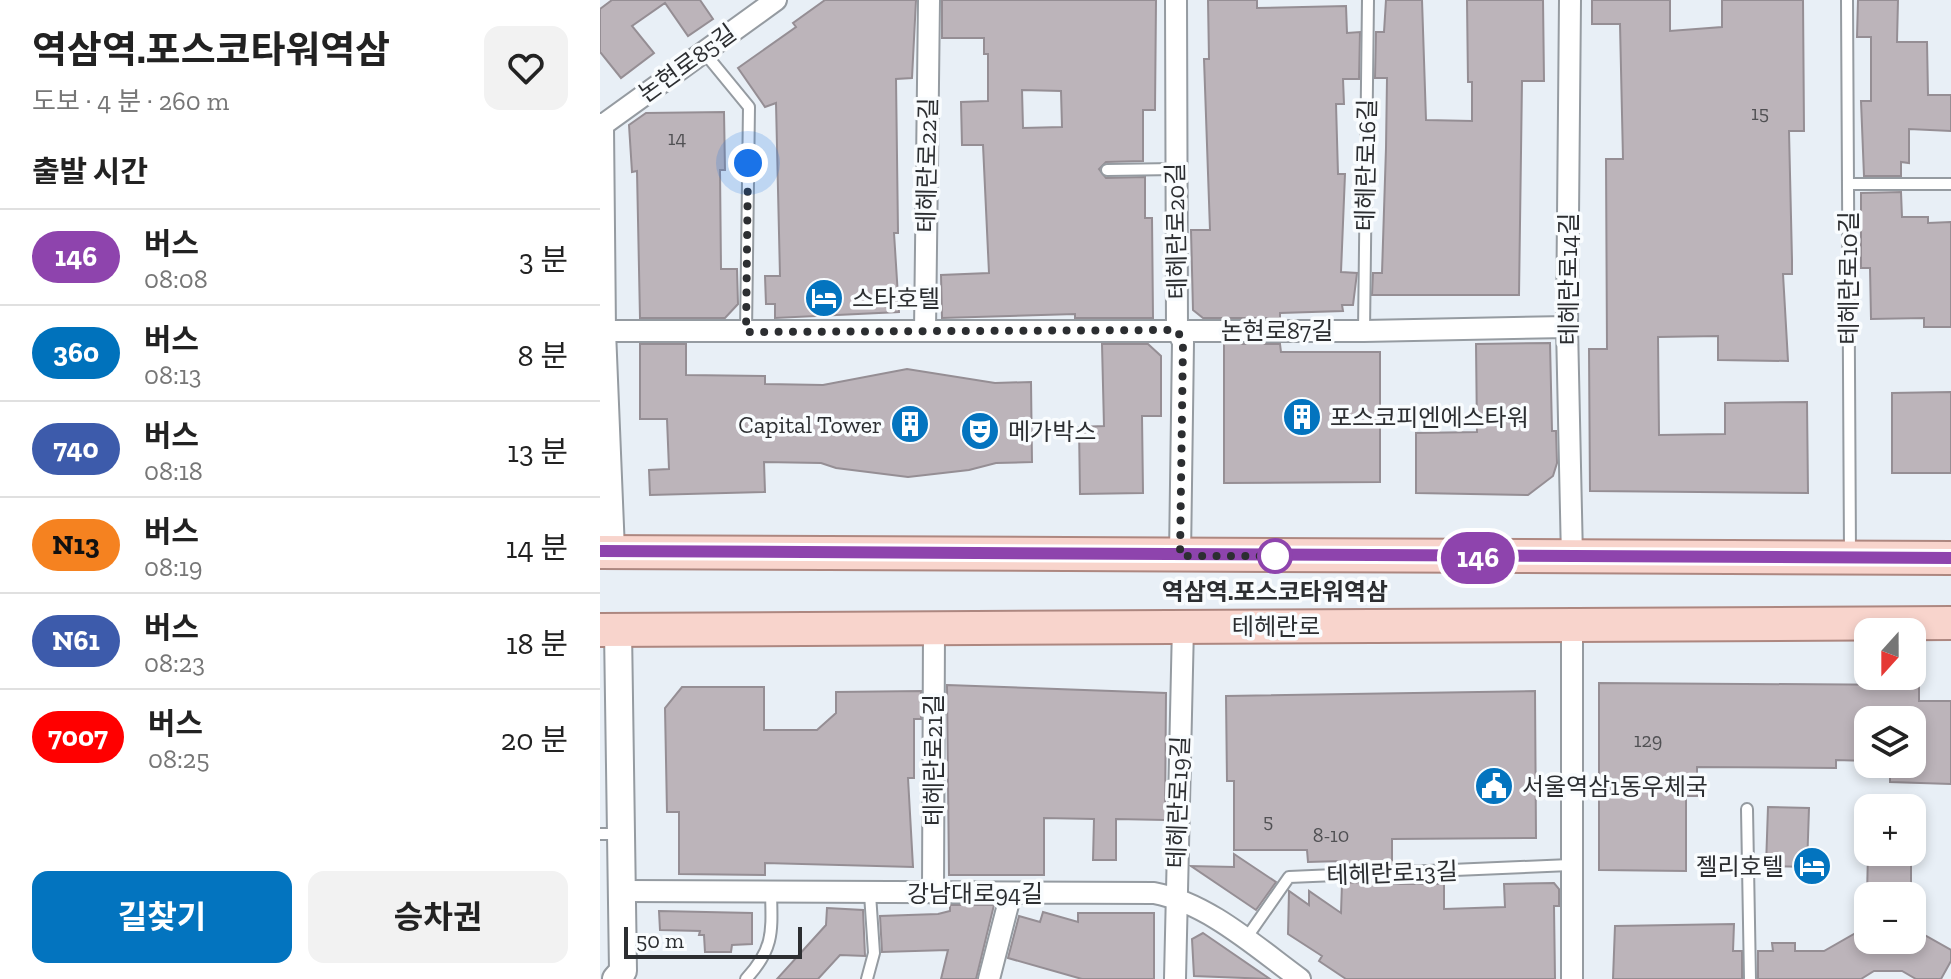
<!DOCTYPE html>
<html lang="ko">
<meta charset="utf-8">
<style>
body{margin:0;font-family:"Zilla Slab","Noto Sans KR",serif;background:#f2f2f2;color:#222;height:100vh;display:flex;flex-direction:column;font-size:30px;white-space:nowrap}
*{box-sizing:border-box;margin:0}
p{font-size:26px;color:#767676}
.icon{flex:none;width:44px;height:44px;fill:none;stroke:currentColor;stroke-width:2;stroke-linecap:round;stroke-linejoin:round}
.map{position:relative;flex:1;overflow:hidden}
.side{display:flex;flex-direction:column;background:#fff;width:600px}
.side>*{flex:none}
.badge{padding:0 16px;border-radius:26px;font-size:28px;line-height:52px}
.needle{width:52px;rotate:201deg}
.buttons{position:absolute;left:1254px;top:618px;display:grid;gap:16px}
.buttons a{display:grid;place-items:center;width:72px;height:72px;border-radius:16px;background:#fff;box-shadow:0 4px 12px #0003;font-size:40px}
.scale{position:absolute;left:24px;bottom:20px;width:178px;box-sizing:border-box;padding-left:8px;border:4px solid #2c2e31;border-top:0;font-size:22px;line-height:28px;white-space:nowrap;color:#2c2e31;-webkit-text-stroke:6px #f9fcfe;paint-order:stroke}
.you{position:absolute;width:40px;height:40px;margin:-20px;border:6px solid #fff;border-radius:50%;background:#1a73e8;box-shadow:0 0 0 12px #1a73e833}
.map>.badge{position:absolute;translate:-50% -50%;box-shadow:0 0 0 4px #fff}
h2{padding:0 32px;font-size:30px;line-height:72px}
.round{display:grid;place-items:center;flex:none;width:84px;height:84px;border-radius:16px;background:#f2f2f2}
.overview{display:flex;align-items:center;justify-content:space-between;height:136px;padding:0 32px}
h1{font-size:38px;font-weight:700;line-height:60px}
.button{display:flex;gap:16px;margin-top:auto;padding:16px 32px}
.button a{flex:1;height:92px;border-radius:16px;background:#0374bf;color:#fff;font-size:32px;font-weight:700;line-height:92px;text-align:center}
.button a+a{background:#f2f2f2;color:#222}
ul{padding:0;list-style:none}
li{display:flex;align-items:center;gap:24px;height:96px;padding:0 32px;border-top:2px solid #e0e0e0}
li div{flex:1}
li b{display:block;font-size:30px}
li em{font-style:normal}
li .badge{min-width:88px;font-weight:700;text-align:center}
main{display:flex;flex:1;min-height:0}
.map>svg:first-child{display:block}
</style>
<main>
<section class="side">
<div class="overview"><div><h1>역삼역.포스코타워역삼</h1><p>도보 · 4 분 · 260 m</p></div><a class="round"><svg class="icon" aria-label="heart" viewBox="0 0 24 24"><path d="M12 20l-8-8c-3-5 5-10 8-4 3-6 11-1 8 4z"/></svg></a></div>
<h2>출발 시간</h2>
<ul>
<li><span class="badge" style="background:#8e44ad;color:#fff">146</span><div><b>버스</b><p>08:08</p></div><em>3 분</em></li>
<li><span class="badge" style="background:#0072bc;color:#fff">360</span><div><b>버스</b><p>08:13</p></div><em>8 분</em></li>
<li><span class="badge" style="background:#3d5bab;color:#fff">740</span><div><b>버스</b><p>08:18</p></div><em>13 분</em></li>
<li><span class="badge" style="background:#f58220;color:#111">N13</span><div><b>버스</b><p>08:19</p></div><em>14 분</em></li>
<li><span class="badge" style="background:#3d5bab;color:#fff">N61</span><div><b>버스</b><p>08:23</p></div><em>18 분</em></li>
<li><span class="badge" style="background:#f00;color:#fff">7007</span><div><b>버스</b><p>08:25</p></div><em>20 분</em></li>
</ul>
<div class="button"><a>길찾기</a><a>승차권</a></div>
</section>
<div class="map">
<svg width="1351" height="979" viewBox="0 0 1351 979">
<rect width="100%" height="100%" fill="#e8eff6"/>
<!-- building -->
<path fill="#bcb4ba" stroke="#958e94" stroke-width="2" fill-rule="evenodd" d="M12,0H100L113,19L88,36L65,3L32,26L54,53L21,78L0,52V9Z
M225,0H316L312,78L296,79L298,233H294L299,312L175,318V304H166L165,276H180L176,103L165,107L138,68L196,27L193,23Z
M342,0H556L555,110H543V161L506,162L499,169L506,178L545,177V218H552L553,318H475V314L342,318L341,275L389,273L383,145H362L361,102L388,101V54H384V38H342ZM422,90L461,91L462,127L423,128Z
M608,0H657V8L746,6L747,33L760,32L759,79H743L744,104H736L738,174H745L741,272L757,273L753,305H742L743,311L680,313V318H603L593,310L591,230H610L604,59H609Z
M786,0H822L826,120L872,121V82H868L867,0H943L944,81H922L919,295H772L773,273H782L786,148L787,78H775L776,32H784Z
M992,0H1070V31L1122,27V0H1203L1204,131H1189L1192,260V274H1183L1188,361L1118,360V336L1058,337L1059,435L1125,434V403L1207,402L1208,493L990,491L989,349H1007L1006,159H1023L1020,24H992Z
M1258,0H1298L1297,42H1327L1328,95H1351V131L1309,129V163L1301,162V176H1264L1261,101H1271V37H1257Z
M124,112L125,170H120L121,269H137L138,304L125,318H40L37,171L32,172L29,125L46,113Z
M1301,192L1302,217H1328V223L1351,222V327H1324V318L1271,319L1270,268H1261V193Z
M950,343L952,431H956L957,463L953,476L928,495L816,493V433L877,432L876,344Z
M40,344H86V375L165,376V384L223,385L307,369L395,383L431,382L432,462L396,463L369,470L308,477L236,468L221,463L164,462L165,492L50,495L49,470L69,469L67,419H40Z
M502,344H548L561,356V416H542L543,493L480,494L479,427L504,426Z
M624,344H680L681,352H780V482L624,483Z
M1351,392V473H1292V393Z
M999,683L1319,685V701H1351V784L1290,782V764H1312V720H1268V761L1236,760V768L1097,767V796H1086V871L999,870Z
M347,685L566,693L565,820L516,819V860H493L494,819L444,818V875H349Z
M82,687H164V730H217L236,713V692L321,691V719H314V778H308L313,867L165,863V875L79,874V812H67L65,708Z
M935,691L936,838L792,839V865L742,867V861L708,862L707,850H634V781H627L626,696Z
M1168,807L1209,808L1207,867L1166,866Z
M1268,852H1311V896H1267Z
M634,854L676,882L656,910L591,866L634,867Z
M792,881V884H844V909L905,907L904,884L954,883L959,889V906H954L955,979H746L719,961L722,956L688,934L689,891L709,905V891L741,913L742,883Z
M350,905H394L376,979H341L348,950L282,952L280,916L338,914L350,911Z
M227,908L263,910L265,956L240,955L218,979H177L226,925Z
M59,911L152,913V944L132,945L131,952H105L104,935H99L100,931L60,930Z
M443,912L478,922V913H554V979H482L408,958L419,916L440,922Z
M1134,924L1133,951H1142V979H1013L1015,926Z
M1268,926V940H1312V928L1351,950V961L1341,979H1316L1302,971H1274L1261,979H1158V951H1173L1172,943H1195V951H1224Z
M603,933L670,979L594,976L592,939Z"/>
<g fill="none" stroke-linecap="round" stroke-linejoin="round">
<!-- service casing -->
<g stroke="#959ba1" stroke-width="14">
<path id="service" d="M1247,0L1250,555
M103,51L149,107L146,332
M507,170L575,169
M1248,184H1351
M764,331L768,0
M1147,809L1150,979
M0,834H21
M645,940L689,877L970,865
M146,979C174,949 172,932 171,893
M267,979L274,953L270,894"/>
</g>
<!-- minor casing -->
<g stroke="#959ba1" stroke-width="24">
<path id="minor" d="M576,0L577,330L583,342L580,556
M970,0L967,327L972,558
M0,127L176,0
M2,331H764L967,327
M325,331L329,0
M24,891L554,893C608,903 656,947 700,979
M333,893L334,627
M389,979L411,893
M575,979L583,626
M972,979V627"/>
</g>
<!-- tertiary casing -->
<g stroke="#959ba1" stroke-width="30">
<path id="tertiary" d="M0,127L2,331L11,551
M16,979L23,971L18,630"/>
</g>
<!-- primary casing -->
<g stroke="#ad8780" stroke-width="36">
<path id="primary" d="M0,552L1351,558
M0,630L1351,623"/>
</g>
<!-- service -->
<use href="#service" stroke="#fff" stroke-width="10"/>
<!-- minor -->
<use href="#minor" stroke="#fff" stroke-width="20"/>
<!-- tertiary -->
<use href="#tertiary" stroke="#fff" stroke-width="26"/>
<!-- primary -->
<use href="#primary" stroke="#f8d4cc" stroke-width="32"/>
</g>
<g fill="none" stroke-linecap="round" stroke-linejoin="round">
<!-- line casing -->
<g stroke="#fff" stroke-width="18">
<path id="line" d="M0,551L1351,558"/>
</g>
<!-- line -->
<use href="#line" stroke="#8e44ad" stroke-width="12"/>
<!-- walk -->
<path stroke="#2c2e31" stroke-width="8" stroke-dasharray="0 14.4" d="M148,163L146,332L577,330L583,342L580,556H675"/>
</g>
<!-- icons -->
<defs>
<g id="hotel-disc" transform="scale(2)"><circle r="9.5" fill="#0374bf" stroke="#f9fcfe"/><path d="M-6-4.5h1.5V1H6V5H4.5V3h-9V5H-6ZM-4 0a1.8 1.8 0 1 1 3.6 0ZM.5 0V-2.5h3Q6-2.5 6 0Z" fill="#fff"/></g>
<g id="building-disc" transform="scale(2)"><circle r="9.5" fill="#0374bf" stroke="#f9fcfe"/><path d="M-4-6H4V6H1V3H-1V6H-4ZM-2.5-4.3h1.7v1.8h-1.7ZM.8-4.3h1.7v1.8H.8ZM-2.5-1h1.7V.8h-1.7ZM.8-1h1.7V.8H.8Z" fill="#fff"/></g>
<g id="theatre-disc" transform="scale(2)"><circle r="9.5" fill="#0374bf" stroke="#f9fcfe"/><path d="M-5-5.5Q0-4 5-5.5V0Q5 5 0 6Q-5 5-5 0ZM-3.3-2.5H-1v1.5H-3.3ZM1-2.5H3.3v1.5H1ZM-2.8 1Q0 5.5 2.8 1Z" fill="#fff"/></g>
<g id="civic-disc" transform="scale(2)"><circle r="9.5" fill="#0374bf" stroke="#f9fcfe"/><path d="M-.6-6.5H3V-4.5H.6V-3L4-1V1h2V6H-6V1h2V-1L-.6-3ZM-1.2 2.5V6h2.4V2.5Z" fill="#fff"/></g>
</defs>
<g fill-rule="evenodd">
<use href="#hotel-disc" x="224" y="298"/>
<use href="#building-disc" x="702" y="417"/>
<use href="#building-disc" x="310" y="424"/>
<use href="#theatre-disc" x="380" y="431"/>
<use href="#civic-disc" x="894" y="786"/>
<use href="#hotel-disc" x="1212" y="866"/>
</g>
<!-- markers -->
<circle fill="#fff" stroke="#8e44ad" stroke-width="4" cx="675" cy="556" r="16"/>
<g text-anchor="middle" dominant-baseline="central" stroke-width="7" stroke-linejoin="round" paint-order="stroke">
<!-- number labels -->
<g font-size="20" fill="#505053">
<text x="1160" y="113">15</text>
<text x="77" y="138">14</text>
<text x="1048" y="740">129</text>
<text x="668" y="821">5</text>
<text x="731" y="835">8-10</text>
</g>
<!-- street labels -->
<g font-size="24" fill="#2c2e31" stroke="#f9fcfe">
<text transform="translate(87 63) rotate(-36)">논현로85길</text>
<text transform="translate(327 165) rotate(-89)">테헤란로22길</text>
<text transform="translate(766 165) rotate(-89)">테헤란로16길</text>
<text transform="translate(576 231) rotate(-91)">테헤란로20길</text>
<text transform="translate(1248 278) rotate(-90)">테헤란로10길</text>
<text transform="translate(968 279) rotate(-90)">테헤란로14길</text>
<text x="677" y="330">논현로87길</text>
<text x="676" y="626">테헤란로</text>
<text transform="translate(333 760) rotate(-90)">테헤란로21길</text>
<text transform="translate(578 802) rotate(-88)">테헤란로19길</text>
<text transform="translate(792 873) rotate(-2)">테헤란로13길</text>
<text x="375" y="893">강남대로94길</text>
</g>
<!-- poi labels -->
<g font-size="24" fill="#2c2e31" stroke="#f9fcfe" text-anchor="start">
<text x="252" y="298">스타호텔</text>
<text x="730" y="417">포스코피엔에스타워</text>
<text x="282" y="424" text-anchor="end">Capital Tower</text>
<text x="408" y="431">메가박스</text>
<text x="922" y="786">서울역삼1동우체국</text>
<text x="1184" y="866" text-anchor="end">젤리호텔</text>
</g>
<!-- stop labels -->
<g font-size="24" font-weight="bold" fill="#2c2e31" stroke="#f9fcfe">
<text x="675" y="591">역삼역.포스코타워역삼</text>
</g>
</g>
</svg>
<div class="buttons">
<a><svg class="needle" viewBox="-14 -14 28 28"><path d="M0-13l5 13h-10z" fill="#e53935"/><path d="M0 13l5-13h-10z" fill="#767676"/></svg></a>
<a><svg class="icon" aria-label="layers" viewBox="0 0 24 24"><path d="M12 4l9 5-9 5-9-5zM3 14l9 5 9-5"/></svg></a>
<a>+</a>
<a>−</a>
</div>
<div class="scale">50 m</div>
<div class="you" style="left:148px;top:163px"></div>
<b class="badge" style="left:878px;top:558px;background:#8e44ad;color:#fff">146</b>
</div>
</main>
